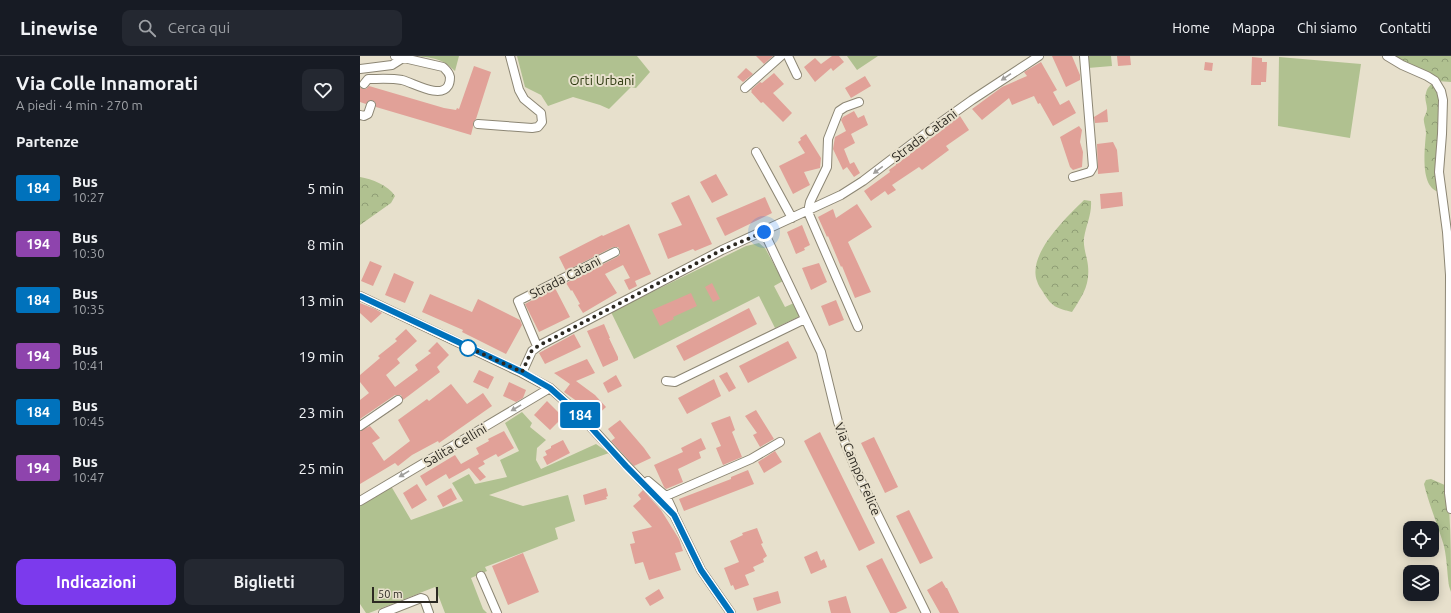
<!DOCTYPE html>
<html lang="it">
<meta charset="utf-8">
<style>
body{margin:0;font-family:Ubuntu,sans-serif;background:#242831;color:#f1f3f6;height:100vh;display:flex;flex-direction:column;font-size:15px;white-space:nowrap}
*{box-sizing:border-box;margin:0}
p{font-size:13px;color:#9ea1a6}
.icon{flex:none;width:22px;height:22px;fill:none;stroke:currentColor;stroke-width:2;stroke-linecap:round;stroke-linejoin:round}
.map{position:relative;flex:1;overflow:hidden}
.drawer{display:flex;flex-direction:column;background:#171b24;width:360px}
.drawer>*{flex:none}
.badge{padding:0 8px;border-radius:3px;font-size:14px;line-height:26px}
.tools{position:absolute;left:1043px;top:465px;display:grid;gap:8px}
.tools a{display:grid;place-items:center;width:36px;height:36px;border-radius:8px;background:#171b24;box-shadow:0 2px 10px #0003;font-size:20px}
.scale{position:absolute;left:12px;bottom:10px;width:66px;box-sizing:border-box;padding-left:4px;border:2px solid #2c2922;border-top:0;font-size:11px;line-height:14px;white-space:nowrap;color:#2c2922;-webkit-text-stroke:3px #e7e0cc;paint-order:stroke}
.you{position:absolute;width:20px;height:20px;margin:-10px;border:3px solid #fff;border-radius:50%;background:#1a73e8;box-shadow:0 0 0 6px #1a73e833}
.map>.badge{position:absolute;translate:-50% -50%;box-shadow:0 0 0 2px #fff}
h2{padding:0 16px;font-size:15px;line-height:36px}
.round{display:grid;place-items:center;flex:none;width:42px;height:42px;border-radius:8px;background:#242831}
.summary{display:flex;align-items:center;justify-content:space-between;height:68px;padding:0 16px}
h1{font-size:19px;font-weight:700;line-height:30px}
.action{display:flex;gap:8px;margin-top:auto;padding:8px 16px}
.action a{flex:1;height:46px;border-radius:8px;background:#7c3aed;color:#fff;font-size:16px;font-weight:700;line-height:46px;text-align:center}
.action a+a{background:#242831;color:#f1f3f6}
ul{padding:0;list-style:none}
li{display:flex;align-items:center;gap:12px;height:56px;padding:0 16px}
li div{flex:1}
li b{display:block;font-size:15px}
li em{font-style:normal}
li .badge{min-width:44px;font-weight:700;text-align:center}
header{display:flex;align-items:center;gap:24px;box-sizing:border-box;height:56px;padding:0 20px;background:#171b24;border-bottom:1px solid #363941}
header strong{font-size:19px}
nav{display:flex;gap:22px;margin-inline-start:auto;font-size:14px}
.search{width:280px;height:36px;background:#242831;display:flex;align-items:center;gap:10px;box-sizing:border-box;padding:0 14px;border-radius:8px;color:#9ea1a6;font-size:15px}
main{display:flex;flex:1;min-height:0}
.map>svg:first-child{display:block}
</style>
<header>
<strong>Linewise</strong>
<div class="search"><svg class="icon" aria-label="search" viewBox="0 0 24 24"><circle cx="10" cy="10" r="6"/><path d="M15 15l6 6"/></svg>Cerca qui</div>
<nav><a>Home</a><a>Mappa</a><a>Chi siamo</a><a>Contatti</a></nav>
</header>
<main>
<section class="drawer">
<div class="summary"><div><h1>Via Colle Innamorati</h1><p>A piedi · 4 min · 270 m</p></div><a class="round"><svg class="icon" aria-label="heart" viewBox="0 0 24 24"><path d="M12 20l-8-8c-3-5 5-10 8-4 3-6 11-1 8 4z"/></svg></a></div>
<h2>Partenze</h2>
<ul>
<li><span class="badge" style="background:#0072bc;color:#fff">184</span><div><b>Bus</b><p>10:27</p></div><em>5 min</em></li>
<li><span class="badge" style="background:#8e44ad;color:#fff">194</span><div><b>Bus</b><p>10:30</p></div><em>8 min</em></li>
<li><span class="badge" style="background:#0072bc;color:#fff">184</span><div><b>Bus</b><p>10:35</p></div><em>13 min</em></li>
<li><span class="badge" style="background:#8e44ad;color:#fff">194</span><div><b>Bus</b><p>10:41</p></div><em>19 min</em></li>
<li><span class="badge" style="background:#0072bc;color:#fff">184</span><div><b>Bus</b><p>10:45</p></div><em>23 min</em></li>
<li><span class="badge" style="background:#8e44ad;color:#fff">194</span><div><b>Bus</b><p>10:47</p></div><em>25 min</em></li>
</ul>
<div class="action"><a>Indicazioni</a><a>Biglietti</a></div>
</section>
<div class="map">
<svg width="1091" height="557" viewBox="0 0 1091 557">
<defs>
<pattern id="forest-crowns" width="20" height="18" patternUnits="userSpaceOnUse"><rect width="20" height="18" fill="#b0c190"/><path d="M2 6a3 3 0 1 1 6 0M12 15a3 3 0 1 1 6 0" fill="none" stroke="#8f9d75"/></pattern>
</defs>
<rect width="100%" height="100%" fill="#e7e0cc"/>
<!-- green -->
<path fill="#b0c190" d="M57,0H99L95,15C83,3 74,2 57,0Z
M157,0H277L290,16L276,32L271,31L249,53L240,49L213,41L188,50L181,39L165,31Z
M487,0H518L497,14Z
M727,0H751L752,10L728,12Z
M919,1L1001,8L990,82L918,70Z
M399,187L405,192L423,225L414,230L425,251L434,247L440,260L415,272L399,240L274,303L251,256L386,190Z
M162,356L172,367L170,371L186,384L177,392L176,404L181,413L236,388L249,397L129,439L163,450L208,439L215,465L195,472L198,483L125,511L127,515L111,522L123,553L127,557H85L75,531L9,557H6L0,548V449L31,430L51,464L103,445L92,427L109,418L115,428L147,421L140,404L159,395L145,367Z"/>
<!-- forest -->
<path fill="url(#forest-crowns)" d="M1032,0H1091V26L1077,25Z
M1075,25L1081,35L1080,136C1059,133 1065,92 1066,77C1066,72 1063,66 1064,62C1065,59 1067,56 1067,53C1067,48 1064,43 1066,37C1067,32 1070,29 1075,25Z
M0,121C12,123 28,129 35,140L31,147L0,169Z
M724,144L731,145C732,158 726,169 724,182C723,192 727,200 728,210C730,230 722,240 712,256C696,252 692,251 683,236C681,233 678,229 677,225C667,198 707,161 724,144Z
M1071,423L1087,430C1091,464 1091,501 1091,536L1089,530C1087,517 1087,503 1084,490C1078,469 1069,449 1064,428L1066,424Z"/>
<!-- building -->
<path fill="#e1a198" d="M396,0H413L404,8Z
M472,0H479L484,6L473,15L471,12L455,26L444,11L455,2L461,8Z
M692,0H712L720,19V24L706,31Z
M757,0H770L771,9L758,10Z
M892,1L902,2V6H907L906,26H901V29H891Z
M681,6L697,34L693,36L700,49L709,44L716,57L693,70L680,47L678,48L674,40L652,49L649,42L622,64L612,53L642,31L667,20L664,16Z
M845,6L853,7L852,15L844,14Z
M114,10L131,16L116,63L113,67V71L111,79L16,51L15,46L12,44L8,45L6,48L0,46V32L6,33L9,30L84,52L96,54L97,52L99,53Z
M386,12L393,18L383,26L377,21Z
M414,17L424,28L413,37L432,57L423,66L403,46L401,47L391,36L392,35L391,34L400,26L402,27Z
M505,20L511,30L491,42L485,32Z
M747,53L748,66L735,67L734,61Z
M494,55L498,62L504,59L508,69L491,78L495,87L484,93L490,108L494,106L500,117L494,121L487,111L483,114L473,93L475,81L486,75L481,64L483,61Z
M600,60L609,74L586,90L589,94L562,114L559,111L532,129L536,134L528,139L525,135L511,145L504,135L530,116L529,114L536,109V108L550,99V98L585,72L584,71Z
M719,70L722,74L720,86L723,96L722,111L713,114L710,111L700,81Z
M446,78L461,102L460,112L444,116L450,129L433,138L419,110L445,97L438,86L441,84L440,82Z
M753,86L757,94L759,116L738,118L737,88Z
M356,118L368,139L352,147L340,126Z
M762,136L763,150L741,153L740,138Z
M329,139L352,188L335,195L333,193L308,203L298,178L322,169L311,147Z
M405,141L412,157L365,180L356,162Z
M497,148L512,171L488,186L511,236L495,242L482,210L481,211L468,180L467,181L458,161L473,153L476,162Z
M269,168L291,218L275,225L277,230L269,234L264,224L270,222L263,209L245,218L257,237L223,257L218,249L220,248L212,234L211,235L206,227L257,201L260,199V194L258,191H253L206,215L199,201L242,179L243,180Z
M442,169L450,189L444,192L445,194L436,198L427,176Z
M10,205L22,210L13,230L1,225Z
M459,207L467,226L451,234L442,212Z
M34,217L54,226L45,247L25,239Z
M352,227L360,243L353,246L345,231Z
M195,232L210,261L179,276L165,248Z
M331,237L337,250L313,261L314,263L300,270L292,254Z
M70,238L112,256L118,243L160,264L162,269L146,298L102,276L103,274L62,256Z
M476,244L484,264L469,270L461,250Z
M0,247L15,253L22,257L11,267L0,257Z
M389,252L397,268L324,305L316,290Z
M244,268L250,282H249L258,301V304L243,311L227,275Z
M46,273L57,285L37,303L40,307L26,319L35,331L58,314L55,309L71,297L68,295L77,286L89,299L77,311L80,316L43,344L41,339H35L0,363V344L9,337L0,326V319L20,302L18,300L37,285L35,283Z
M214,278L221,291L185,308L179,297Z
M428,285L437,302L388,327L379,310Z
M227,303L235,317L216,325L235,339L246,351L232,364L216,348L218,346L204,336L210,328L194,317Z
M119,314L134,321L128,333L113,326Z
M367,316L376,332L369,336L359,320Z
M256,319L262,330L248,337L243,327Z
M354,323L361,340L327,358L318,342Z
M149,326L166,334L163,342L156,346L143,340Z
M91,328L107,348L123,337L132,350L79,387L78,385L52,399L38,410L35,407L0,428V375L10,370L20,382L12,387L24,405L50,385L38,364L67,343L69,345Z
M187,345L203,361L200,363L208,355L218,365L208,374L199,365L190,374L174,359Z
M396,354L414,383L400,391L393,379L397,377L385,360Z
M370,360L375,374L372,376L382,401L363,409L356,392L361,390L351,367Z
M260,364L284,392L291,402L274,410L251,385L255,382L248,373Z
M144,375L154,392L138,401L136,398L123,405L125,408L118,412L126,421L120,425L109,412L89,423L86,418L66,430L60,420L95,399L101,408L119,398L116,392L129,385L128,383Z
M460,376L515,487L499,495L444,385Z
M514,381L538,431L525,437L501,387Z
M341,382L346,393L339,396L341,402L318,413L323,426L306,433L304,431L294,409L323,396L321,392Z
M203,384L210,397L187,409L183,401L187,399L185,395L191,392V390Z
M415,395L422,406L404,417L398,406Z
M388,414L394,428L324,455L319,443L371,423V421Z
M57,428L67,444L52,453L43,437Z
M91,432L97,443L83,451L77,440Z
M246,432L248,440L246,441L247,443L225,449L223,439Z
M283,434L301,454L319,483L323,495L315,497L321,514L289,524L283,506L275,508L270,488L275,487L272,476L292,471L273,450L281,443L278,439Z
M549,454L573,502L560,508L536,460Z
M397,472L403,487L401,488L407,500L403,503L404,506L393,511L395,515L385,519L389,529L375,534L373,529L371,530L364,512L379,506L370,485L383,479L382,477Z
M457,495L461,505L464,503L467,511L451,518L444,501Z
M163,497L179,536L148,549L132,510Z
M522,502L547,552L536,557H530L506,510Z
M582,525L586,532H587L599,557H580L567,534Z
M299,533L304,542L290,550L285,542Z
M418,535L421,547L397,555L393,542Z
M486,540L491,557H471L468,545Z"/>
<g fill="none" stroke-linecap="round" stroke-linejoin="round">
<!-- minor casing -->
<g stroke="#8c8674" stroke-width="10">
<path id="minor" d="M428,0L437,19
M1027,0L1042,9L1067,20L1075,25L1081,35L1083,44L1082,78L1079,116L1087,176L1090,219L1089,437L1091,453
M0,13L32,9L43,2
M4,28L8,23C19,23 31,22 42,24C54,27 80,43 88,30C90,27 90,24 90,21C89,16 86,14 83,11L35,0
M385,32L421,0
M0,59L4,60L8,58L11,49
M118,68L172,72L178,71L182,66L181,57L164,43L159,34L150,0
M396,96L432,162
M713,121L730,116L733,111L724,0
M404,176L461,296L478,366L485,387L500,423L566,557
M0,240L162,317L190,332L217,356L266,409L314,459L341,514L371,557
M498,271L448,156L450,146L467,111L468,83L479,55L485,51L499,46
M177,290L158,245L255,196
M162,317L172,295L180,289L362,194L481,139L503,125L570,74L612,44L679,0
M306,325L315,326L445,263
M0,370L38,344
M288,425L306,440L313,455
M306,440L391,403L420,386
M0,445L190,332
M121,520L137,557
M23,557L61,542L64,543L69,557"/>
</g>
<!-- minor -->
<use href="#minor" stroke="#fff" stroke-width="8"/>
</g>
<!-- one-way arrows -->
<defs><path id="oneway-solid" d="M-6-.8H1V-3.2L6.5 0L1 3.2V.8H-6Z"/></defs>
<g fill="#a09f9c">
<use href="#oneway-solid" transform="translate(646 21) rotate(146)"/>
<use href="#oneway-solid" transform="translate(518 114) rotate(143)"/>
<use href="#oneway-solid" transform="translate(156 352) rotate(149)"/>
<use href="#oneway-solid" transform="translate(44 418) rotate(149)"/>
</g>
<g fill="none" stroke-linecap="round" stroke-linejoin="round">
<!-- line casing -->
<g stroke="#fff" stroke-width="9">
<path id="line" d="M0,240L162,316L190,332L217,356L266,410L314,459L341,514L371,557"/>
</g>
<!-- line -->
<use href="#line" stroke="#0072bc" stroke-width="6"/>
<!-- walk -->
<path stroke="#2c2922" stroke-width="4" stroke-dasharray="0 7.2" d="M108,292L103,289L162,316L172,294L180,289L362,194L404,176"/>
</g>
<!-- markers -->
<circle fill="#fff" stroke="#0072bc" stroke-width="2" cx="108" cy="292" r="8"/>
<g text-anchor="middle" dominant-baseline="central" stroke-width="4" stroke-linejoin="round" paint-order="stroke">
<!-- park labels -->
<g font-size="13" fill="#28340a" stroke="#e7e0cc">
<text x="242" y="24">Orti Urbani</text>
</g>
<!-- street labels -->
<g font-size="13" fill="#2c2922" stroke="#e7e0cc">
<text transform="translate(564 79) rotate(-37)">Strada Catani</text>
<text transform="translate(205 221) rotate(-27)">Strada Catani</text>
<text transform="translate(95 389) rotate(-31)">Salita Cellini</text>
<text transform="translate(498 413) rotate(67)">Via Campo Felice</text>
</g>
</g>
</svg>
<div class="tools">
<a><svg class="icon" aria-label="locate" viewBox="0 0 24 24"><circle cx="12" cy="12" r="6"/><path d="M12 2v4M12 18v4M2 12h4M18 12h4"/></svg></a>
<a><svg class="icon" aria-label="layers" viewBox="0 0 24 24"><path d="M12 4l9 5-9 5-9-5zM3 14l9 5 9-5"/></svg></a>
</div>
<div class="scale">50 m</div>
<div class="you" style="left:404px;top:176px"></div>
<b class="badge" style="left:220px;top:359px;background:#0072bc;color:#fff">184</b>
</div>
</main>
